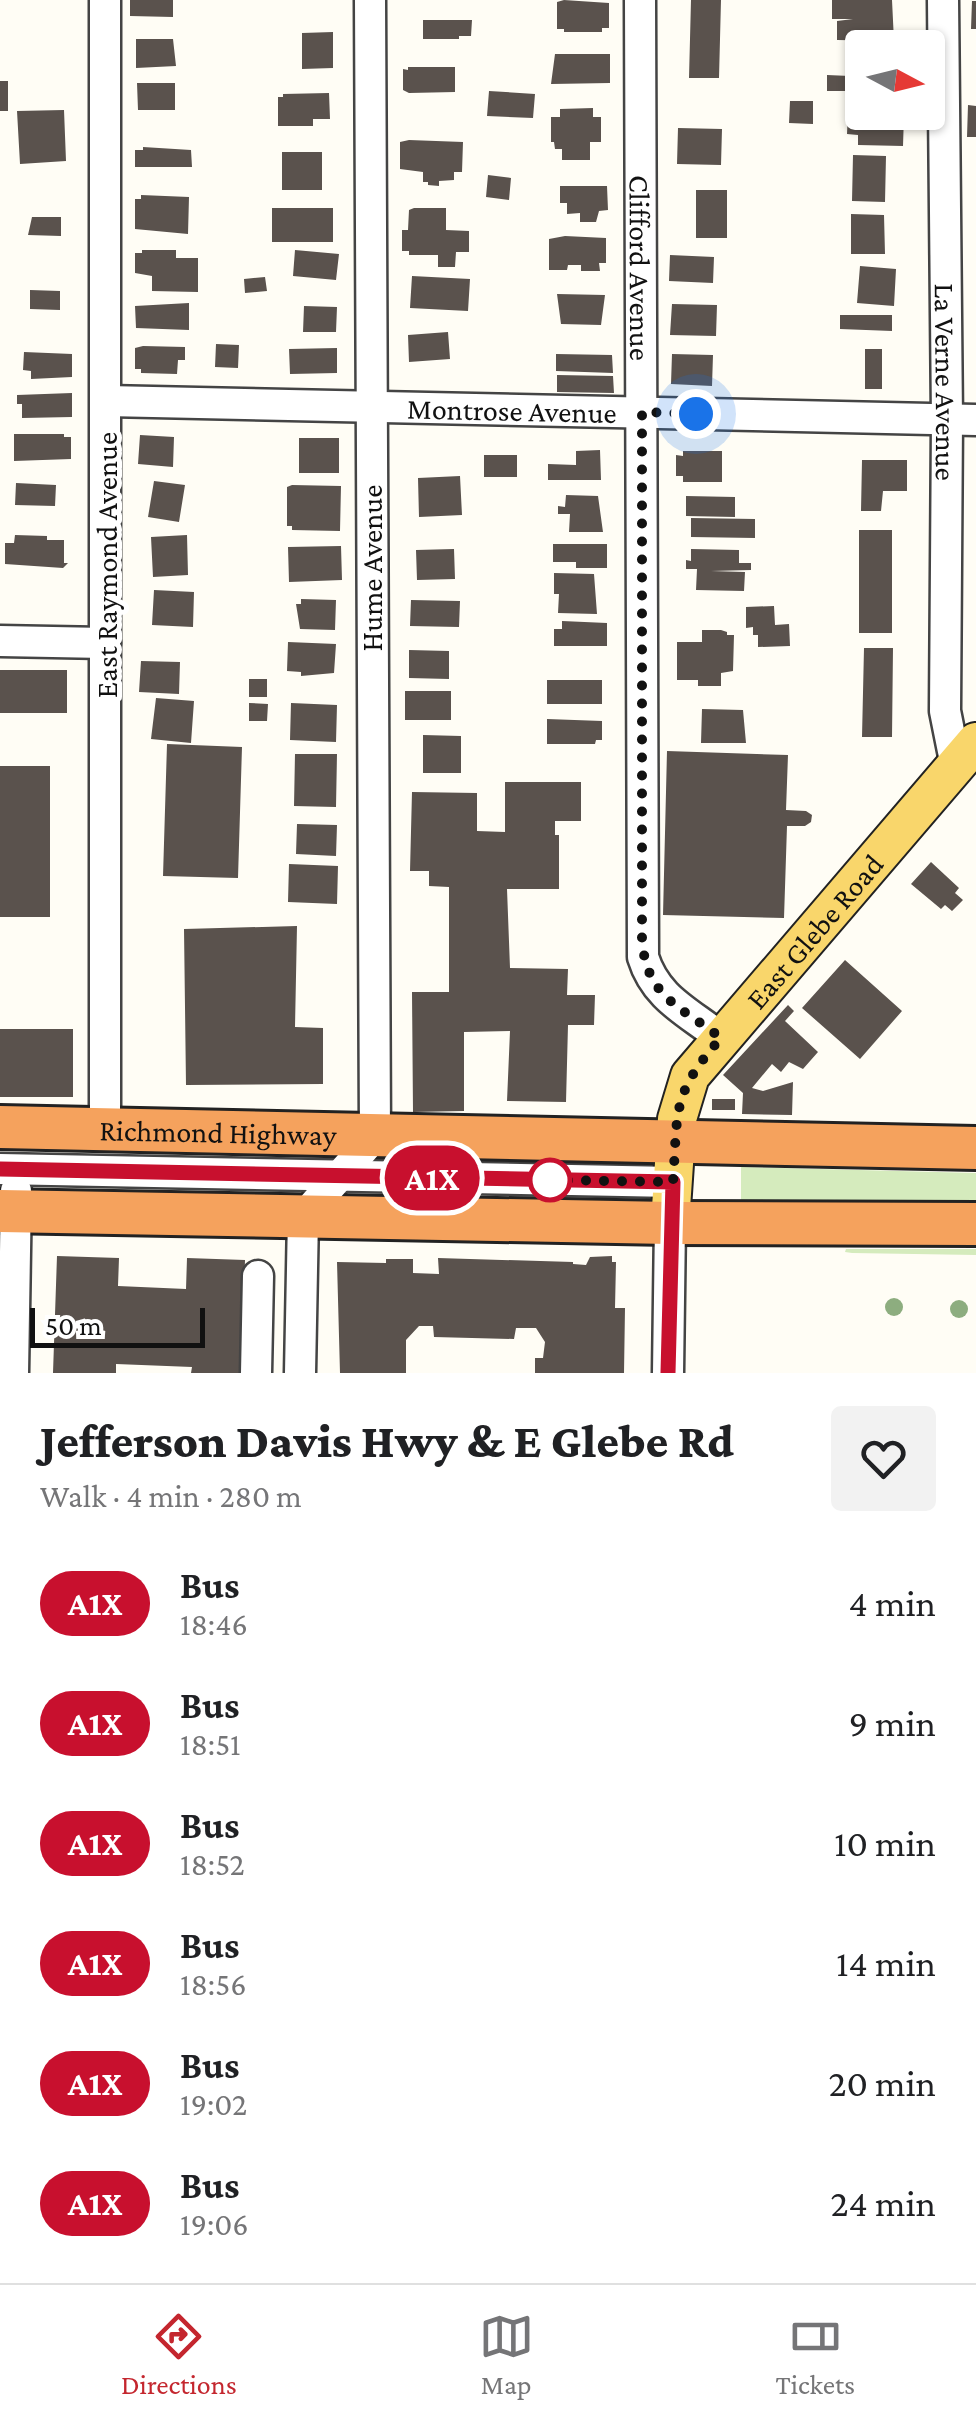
<!DOCTYPE html>
<meta charset="utf-8">
<style>
body{margin:0;font-family:"Crimson Pro",serif;background:#f2f2f2;color:#202124;height:100vh;display:flex;flex-direction:column;font-size:38px;white-space:nowrap}
*{box-sizing:border-box;margin:0}
p{font-size:32px;color:#757577}
.icon{flex:none;width:55px;height:55px;fill:none;stroke:currentColor;stroke-width:2;stroke-linecap:round;stroke-linejoin:round}
.map{position:relative;height:1373px;overflow:hidden}
.details{display:flex;flex-direction:column;background:#fff;flex:1}
.details>*{flex:none}
.badge{padding:0 20px;border-radius:32px;font-size:35px;line-height:65px}
.needle{width:65px;rotate:97deg}
.tools{position:absolute;left:845px;top:30px;display:grid;gap:20px}
.tools a{display:grid;place-items:center;width:100px;height:100px;border-radius:10px;background:#fff;box-shadow:0 2px 8px #0004;font-size:50px}
.scale{position:absolute;left:30px;bottom:25px;width:175px;box-sizing:border-box;padding-left:10px;border:5px solid #111;border-top:0;font-size:28px;line-height:35px;white-space:nowrap;color:#111;-webkit-text-stroke:8px #fff;paint-order:stroke}
.you{position:absolute;width:50px;height:50px;margin:-25px;border:8px solid #fff;border-radius:50%;background:#1a73e8;box-shadow:0 0 0 15px #1a73e833}
.map>.badge{position:absolute;translate:-50% -50%;box-shadow:0 0 0 5px #fff}
.round{display:grid;place-items:center;flex:none;width:105px;height:105px;border-radius:10px;background:#f2f2f2}
.head{display:flex;align-items:center;justify-content:space-between;height:170px;padding:0 40px}
h1{font-size:48px;font-weight:800;line-height:75px}
ul{padding:0;list-style:none}
li{display:flex;align-items:center;gap:30px;height:120px;padding:0 40px}
li div{flex:1}
li b{display:block;font-size:38px}
li em{font-style:normal}
li .badge{min-width:110px;font-weight:700;text-align:center}
.tabs{display:flex;justify-content:space-around;align-items:center;height:140px;border-top:2px solid #e0e0e0;background:#fff;font-size:28px;color:#757577}
.tabs a{display:grid;justify-items:center;gap:5px}
.tabs .active{color:#c4262e}
.map>svg:first-child{display:block}
</style>
<div class="map">
<svg width="976" height="1373" viewBox="0 0 976 1373">
<rect width="100%" height="100%" fill="#fffdf5"/>
<!-- green -->
<path fill="#d5ebbd" d="M741,1167L976,1173V1209L741,1211Z
M846,1249H976V1255L852,1253L845,1252Z"/>
<!-- building -->
<path fill="#5a524d" d="M130,0H173V17L130,16Z
M564,0L609,3V28H602V32H564V29H557V2Z
M691,0H721L719,78H689Z
M832,0H892L894,41L837,40V21L853,19H832Z
M972,1H976V29H971Z
M423,20H472L471,36H459V39H423Z
M333,32V68L302,69V33Z
M136,39H173L176,66L136,68Z
M555,54H610V83L551,84Z
M850,54H862V91H827V75L850,76Z
M408,67H455V92L409,93L403,90V69L408,70Z
M0,81H8V111H0Z
M137,83H175V110H138Z
M489,91L535,94L533,118L487,116Z
M329,93L330,119H313V126H278V97H283V94Z
M790,101H813V124L789,123Z
M968,105L976,106V137H967Z
M593,108V117H601V142H590V160H562V149H555L554,142H551V117H560V109Z
M64,110L66,161L20,164L17,111Z
M848,110L904,115L903,146L858,145V135L847,134Z
M678,128L722,129L721,165L677,164Z
M409,140L463,142L462,172H454V180L439,181V186L428,185V182H423V172L400,169V142Z
M143,147L191,150L192,167H135V150H143Z
M282,152H322V190H282Z
M853,155L886,156L885,202L852,201Z
M488,175L511,178L509,200L486,197Z
M560,186H607L608,210L599,211L596,222H580V213L567,214V203H560Z
M696,190H727V238H696Z
M141,195L189,197L188,234L135,229V199H141Z
M272,208H333V242H272Z
M414,208H446V230L469,231V252H456L455,267H438V255H409V251H402V230H408L409,210Z
M851,214L884,215L885,254H851Z
M32,217H61V236L28,235Z
M565,236L606,238V263H599L600,271H581V265H568L567,270H549V239Z
M142,250H176V258H198V292L152,291V276L135,273V253H142Z
M295,250L339,254L336,280L293,276Z
M670,255L714,257L713,283L669,281Z
M860,266L896,269L894,306L857,303Z
M412,276L470,279L468,311L410,308Z
M265,277L267,291L245,293L244,279Z
M30,290L60,291V310L30,309Z
M557,294L605,295L601,325L561,324Z
M189,303V330L136,328L135,306Z
M672,304L717,305L716,336L670,335Z
M304,306L337,307L336,332H303Z
M840,315H892V331L840,329Z
M448,332L450,359L409,362L408,335Z
M216,344L239,345L238,368L215,367Z
M143,346L185,347V360H178L177,374L141,373V369H135V348Z
M337,348V373L290,374L289,349Z
M865,349H882V389H865Z
M24,352L72,354V377L31,379V371L23,370Z
M556,354L612,355L613,373L556,371Z
M672,354L713,355L712,386L671,384Z
M557,375L613,376L614,393L557,392Z
M72,393V417L22,418V404H17V395Z
M14,434H64V437H71V459L14,461Z
M140,435L174,437L173,467L138,464Z
M299,438H339V473H299Z
M600,450L601,480H548V464L576,465V451Z
M683,451H722V482H683V476H676V455L683,456Z
M484,455H517V477H484Z
M862,460H907V491H883L881,511H861Z
M460,476L462,515L419,517L418,478Z
M154,481L185,485L179,522L148,517Z
M16,483L56,485L55,506L15,505Z
M292,485L341,486L340,531L292,530V526H287V487Z
M566,495L598,496L603,532H569L570,514H558V506L565,507Z
M686,496L735,497V517L686,516Z
M691,518L755,519V538L691,537Z
M859,530H892V633H859Z
M15,535L47,536V540H64V563H68L63,568L5,564V543H14Z
M187,535L188,575L153,577L151,537Z
M553,544H607V568H576V562H553Z
M341,546L342,580L289,582L288,547Z
M454,549L455,579L417,580L416,550Z
M691,549L739,550V563H751V570L711,571L745,572L744,591L696,590L697,569H686V560L691,561Z
M554,573L594,574L597,614L558,613L559,594H554Z
M154,590L194,592L193,627L152,625Z
M301,599L336,600L335,630L300,629L296,604H301Z
M411,600L460,601L459,627L410,626Z
M774,606L775,625L789,624L790,646L758,647V635H753V627L746,628V607Z
M562,621L607,623V646H554V629H562Z
M702,630H721L727,632V635H734L733,671L721,673V686H698V680H677V642H702Z
M288,642L336,644L334,673L301,676V672L287,671Z
M864,648H893L892,737H862Z
M409,650L449,651V679L409,678Z
M141,661L180,662L179,694L139,692Z
M0,670H67V713H0Z
M249,679H267V697H249Z
M547,680H602V704H547Z
M405,691H451V720H405Z
M156,698L194,701L191,743L151,739Z
M249,703L268,704L267,721H249Z
M291,703L337,705L336,742L290,740Z
M702,709L743,710L746,743H701Z
M547,719L602,721V740H596L595,744H547Z
M423,735L461,736V773H423Z
M167,744L242,747L238,878L163,876Z
M667,751L788,755L786,810L806,811L812,815L811,822L805,826H787L784,918L663,915Z
M295,754H337L336,807L294,806Z
M0,766H50V917H0Z
M505,782H581V821H555V835H559V889H507L510,968L568,969L567,995H595L594,1025H568L566,1102L507,1101L510,1031L464,1032V1111L413,1112L412,992H449V887L429,886V871H410L412,792L477,793V831L505,832Z
M297,824L337,825L336,856L296,854Z
M931,862L959,888L955,893L963,900L952,911L945,905L941,909L911,884Z
M289,864L338,866L337,904L288,902Z
M297,926L295,1027L323,1028V1084L186,1085L184,929Z
M845,960L902,1011L860,1059L802,1008Z
M788,1005L794,1011L785,1021L818,1052L803,1069L789,1062L781,1072L772,1064L752,1088L763,1091L793,1082L792,1115L742,1114L743,1093L723,1075Z
M0,1029H73V1097H0Z
M712,1099H735V1110H712Z
M57,1256L119,1258L118,1286L186,1289L187,1258L245,1260L242,1373H191L192,1367L116,1364V1373H53Z
M612,1256V1262H616L615,1308H625L624,1373H535V1358H543L545,1342L536,1328H516L514,1339L434,1337L433,1326H419L406,1340V1373H340L337,1262L386,1263V1259H413V1273L439,1274L438,1258L573,1262V1264L586,1265L590,1257Z"/>
<g fill="none" stroke-linecap="round" stroke-linejoin="round">
<!-- minor casing -->
<g stroke="#444" stroke-width="35">
<g id="minor">
<path id="s1" d="M640,0L643,957C656,999 689,1012 721,1038"/>
<path id="s2" d="M943,0L947,420L945,711L956,766"/>
<path id="s3" d="M107,401L976,420"/>
<path d="M0,641L105,643"/>
<path d="M105,1129V0"/>
<path d="M0,1169L673,1182"/>
<path d="M13,1373L16,1191"/>
<path d="M256,1373L258,1276"/>
<path d="M300,1373L303,1217L375,1136L370,0"/>
<path d="M668,1373L670,1223"/>
</g>
</g>
<!-- major casing -->
<g stroke="#222" stroke-width="42">
<g id="major">
<path id="s4" d="M670,1223L677,1119L690,1076L976,742"/>
</g>
</g>
<!-- highway casing -->
<g stroke="#222" stroke-width="48">
<g id="highway">
<path id="s5" d="M0,1127L976,1148"/>
<path d="M0,1211L670,1223L976,1224"/>
</g>
</g>
<!-- minor -->
<use href="#minor" stroke="#fff" stroke-width="30"/>
<!-- major -->
<use href="#major" stroke="#f9d66b" stroke-width="38"/>
<!-- highway -->
<use href="#highway" stroke="#f5a25d" stroke-width="42"/>
</g>
<!-- trees -->
<g fill="#8dad7f">
<circle cx="894" cy="1307" r="9"/>
<circle cx="959" cy="1309" r="9"/>
</g>
<g fill="none" stroke-linecap="round" stroke-linejoin="round">
<!-- line casing -->
<g stroke="#fff" stroke-width="22">
<path id="line" d="M0,1169L673,1182L668,1373"/>
</g>
<!-- line -->
<use href="#line" stroke="#c8102e" stroke-width="15"/>
<!-- walk -->
<path stroke="#111" stroke-width="10" stroke-dasharray="0 18" d="M550,1180L673,1182C678,1111 671,1094 721,1038C680,1006 646,997 642,939V412L696,414"/>
</g>
<!-- markers -->
<circle fill="#fff" stroke="#c8102e" stroke-width="5" cx="550" cy="1180" r="20"/>
<g text-anchor="middle" dominant-baseline="central" stroke-width="10" stroke-linejoin="round" paint-order="stroke">
<!-- street labels -->
<g font-size="30" fill="#111" stroke="#fff">
<text stroke="none"><textPath href="#s1" startOffset="268">Clifford Avenue</textPath></text>
<text stroke="none"><textPath href="#s2" startOffset="382">La Verne Avenue</textPath></text>
<text stroke="none"><textPath href="#s3" startOffset="405">Montrose Avenue</textPath></text>
<text transform="translate(106 565) rotate(-90)">East Raymond Avenue</text>
<text transform="translate(371 568) rotate(-90)">Hume Avenue</text>
<text stroke="none"><textPath href="#s4" startOffset="340">East Glebe Road</textPath></text>
<text stroke="none"><textPath href="#s5" startOffset="218">Richmond Highway</textPath></text>
</g>
</g>
</svg>
<div class="tools">
<a><svg class="needle" viewBox="-14 -14 28 28"><path d="M0-13l5 13h-10z" fill="#e53935"/><path d="M0 13l5-13h-10z" fill="#757577"/></svg></a>
</div>
<div class="scale">50 m</div>
<div class="you" style="left:696px;top:414px"></div>
<b class="badge" style="left:432px;top:1178px;background:#c8102e;color:#fff">A1X</b>
</div>
<section class="details">
<div class="head"><div><h1>Jefferson Davis Hwy &amp; E Glebe Rd</h1><p>Walk · 4 min · 280 m</p></div><a class="round"><svg class="icon" aria-label="heart" viewBox="0 0 24 24"><path d="M12 20l-8-8c-3-5 5-10 8-4 3-6 11-1 8 4z"/></svg></a></div>
<ul>
<li><span class="badge" style="background:#c8102e;color:#fff">A1X</span><div><b>Bus</b><p>18:46</p></div><em>4 min</em></li>
<li><span class="badge" style="background:#c8102e;color:#fff">A1X</span><div><b>Bus</b><p>18:51</p></div><em>9 min</em></li>
<li><span class="badge" style="background:#c8102e;color:#fff">A1X</span><div><b>Bus</b><p>18:52</p></div><em>10 min</em></li>
<li><span class="badge" style="background:#c8102e;color:#fff">A1X</span><div><b>Bus</b><p>18:56</p></div><em>14 min</em></li>
<li><span class="badge" style="background:#c8102e;color:#fff">A1X</span><div><b>Bus</b><p>19:02</p></div><em>20 min</em></li>
<li><span class="badge" style="background:#c8102e;color:#fff">A1X</span><div><b>Bus</b><p>19:06</p></div><em>24 min</em></li>
</ul>
</section>
<nav class="tabs">
<a class="active"><svg class="icon" aria-label="directions" viewBox="0 0 24 24"><path d="M12 3l9 9-9 9-9-9zM9 14v-3h6M13 9l2 2-2 2"/></svg>Directions</a>
<a><svg class="icon" aria-label="map" viewBox="0 0 24 24"><path d="M3 6l6-2 6 2 6-2v14l-6 2-6-2-6 2zM9 4v14M15 6v14"/></svg>Map</a>
<a><svg class="icon" aria-label="tickets" viewBox="0 0 24 24"><path d="M3 7h18v10H3zM15 7v10"/></svg>Tickets</a>
</nav>
